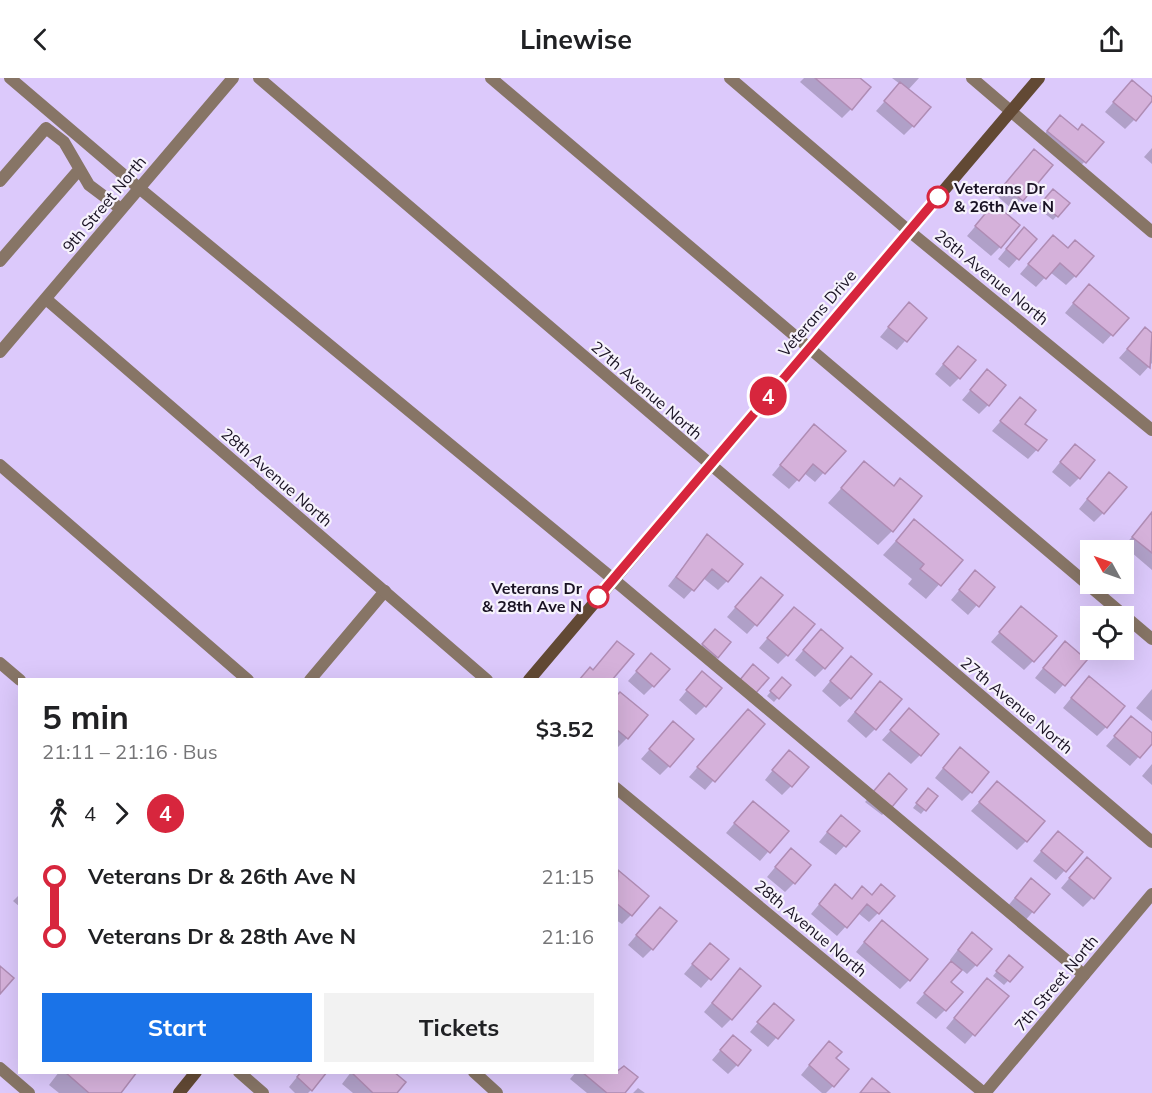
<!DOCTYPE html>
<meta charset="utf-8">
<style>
body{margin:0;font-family:Mulish,sans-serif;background:#f2f2f2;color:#202124;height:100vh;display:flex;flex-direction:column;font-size:22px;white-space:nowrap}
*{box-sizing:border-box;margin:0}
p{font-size:20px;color:#757577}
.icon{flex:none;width:33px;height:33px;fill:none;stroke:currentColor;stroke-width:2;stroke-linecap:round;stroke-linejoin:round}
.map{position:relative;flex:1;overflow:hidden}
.drawer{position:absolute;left:18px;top:600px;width:600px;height:396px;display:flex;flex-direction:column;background:#fff;border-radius:0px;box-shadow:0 6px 24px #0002}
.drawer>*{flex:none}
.badge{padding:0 12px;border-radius:20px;font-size:21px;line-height:39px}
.needle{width:39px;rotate:310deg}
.controls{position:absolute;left:1080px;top:462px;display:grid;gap:12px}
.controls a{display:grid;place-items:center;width:54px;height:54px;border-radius:0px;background:#fff;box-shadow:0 6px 24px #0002;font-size:30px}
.map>.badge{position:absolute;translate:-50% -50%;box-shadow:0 0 0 3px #fff}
.legs{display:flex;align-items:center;gap:9px;height:66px;padding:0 24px;font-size:20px}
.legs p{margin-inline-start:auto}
.headline{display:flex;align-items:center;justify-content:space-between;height:102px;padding:0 24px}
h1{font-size:33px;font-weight:700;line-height:45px}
.cta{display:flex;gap:12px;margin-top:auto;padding:12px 24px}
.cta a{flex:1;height:69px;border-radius:0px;background:#1a73e8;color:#fff;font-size:24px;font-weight:700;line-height:69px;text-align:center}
.cta a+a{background:#f2f2f2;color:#202124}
ul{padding:0 24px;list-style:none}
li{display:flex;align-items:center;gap:21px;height:60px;font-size:22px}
li i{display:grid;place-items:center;width:9px;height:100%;margin:0 8px;background:currentColor}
li i::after{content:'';width:15px;height:15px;margin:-8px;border:4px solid;border-radius:50%;background:#fff}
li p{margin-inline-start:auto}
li:first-child i{background:linear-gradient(#0000 50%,currentColor 0)}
li:last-child i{background:linear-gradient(currentColor 50%,#0000 0)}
header{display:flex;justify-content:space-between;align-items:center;height:78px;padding:0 24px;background:#fff;font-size:27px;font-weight:700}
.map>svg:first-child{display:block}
</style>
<header><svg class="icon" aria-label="back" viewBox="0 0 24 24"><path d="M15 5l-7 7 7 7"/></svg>Linewise<svg class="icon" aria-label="share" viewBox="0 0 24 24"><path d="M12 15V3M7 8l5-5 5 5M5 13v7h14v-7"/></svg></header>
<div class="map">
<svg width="1152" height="1015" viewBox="0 0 1152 1015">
<rect width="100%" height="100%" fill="#dcc9fb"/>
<!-- shadow -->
<path fill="#0003" d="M804,0H859L851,31L842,40L800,4Z
M892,0H919L908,12L913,48L904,57L876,33L900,6Z
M1123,13L1134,42L1125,51L1105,34Z
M1051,48L1077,53L1102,64L1076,93L1039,63Z
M1152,70V86L1144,79Z
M1034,73L1051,87L1012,131L996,117Z
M1049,117L1068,125L1053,142L1038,130Z
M985,137L1000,169L991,178L967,158Z
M1015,160L1035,161L1009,190L998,181Z
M1044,168L1075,198L1066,207L1050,194L1036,209L1020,196Z
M1080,217L1127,240L1103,266L1065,235Z
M900,235L925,240L897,272L880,259Z
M1145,251L1152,257V285L1140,298L1119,280Z
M949,279L959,300L950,309L935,296Z
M979,302L988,327L979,336L962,322Z
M1020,321L1023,346L1045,363L1028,381L992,353Z
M805,357L843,373L815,404L804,395L789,411L772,397Z
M1066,377L1079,400L1070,409L1052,394Z
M864,385L892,453L878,467L828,425Z
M1100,405L1103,435L1094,444L1079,431Z
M1152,436V492L1124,468Z
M914,443L961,482L926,521L908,506L912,501L883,477Z
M707,458L727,503L718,512L703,500L684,521L668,508Z
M966,504L993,509L968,537L951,522Z
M752,510L756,546L747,556L727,539Z
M1015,537L1033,583L1024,592L991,564Z
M785,540L787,577L778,586L759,570Z
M711,557L717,579L713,583L699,571Z
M812,562L824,590L815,599L795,582Z
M1056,574L1085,582L1055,616L1035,600Z
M651,577L653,608L644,617L628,603Z
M842,589L850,620L840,629L822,613Z
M693,605L705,628L696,637L679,622Z
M778,605L789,607L774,624L767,618Z
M1080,609L1106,649L1097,658L1063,630Z
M1152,611V643L1136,630Z
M871,614L875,651L866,660L847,643Z
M616,619L627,660L618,669L616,668Z
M909,632L920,677L911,686L882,662Z
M1131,640L1152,657V664L1130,688L1106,668Z
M739,642L763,646L705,712L689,699Z
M673,645L669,688L660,697L641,681Z
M951,680L971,714L962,723L935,700Z
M780,683L791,708L782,717L765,702Z
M1152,686V707L1142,698Z
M997,705L1026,763L1017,772L971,733Z
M880,707L891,728L882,737L865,724Z
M924,716L936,718L921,736L913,730Z
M744,734L786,753L760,783L726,755Z
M832,748L858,753L836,777L819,764Z
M1049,764L1081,774L1056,802L1033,783Z
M782,781L794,805L785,814L767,799Z
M1078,790L1092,820L1083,829L1061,810Z
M618,794L631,837L622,846L616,842Z
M881,808L893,818L878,835L869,844L858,835L837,858L811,836L826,818L851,822L871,818Z
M1022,811L1048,816L1024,844L1007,829Z
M20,816V829L13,823Z
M651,840L652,871L643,880L628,867Z
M873,853L909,902L900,911L856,874Z
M963,865L976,887L967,896L961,891L949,904L945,932L936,941L916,925L952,884L950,882Z
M701,876L727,881L701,910L684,896Z
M1005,883L1021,889L1004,907L993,898Z
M731,902V941L722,950L704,934Z
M978,911L1007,918L965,966L946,950Z
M765,936L792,942L768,969L750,954Z
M724,968L737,987L728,996L712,982Z
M820,974L834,980L833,1008L826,1015H822L801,997Z
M59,994H136L119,1015H59L49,1007Z
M301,994L311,1012L308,1015H295L289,1009Z
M351,994H392L395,1015H353L342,1006Z
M576,994H616L623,1015H587L570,1001Z
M638,1010L645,1015H633Z"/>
<!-- building -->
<path fill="#d5b1da" stroke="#af8cb4" stroke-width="1.5" d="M815,0H860L871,9L852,32Z
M1132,2L1152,19V23L1136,43L1113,24Z
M900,4L931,29L914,49L884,23Z
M1060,37L1078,52L1082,46L1104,64L1086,85L1047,53Z
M1034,71L1053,87L1023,123L1004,107Z
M1053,111L1070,125L1058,139L1041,125Z
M994,125L1020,147L1001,170L975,148Z
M1024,149L1037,161L1019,182L1006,171Z
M1053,157L1068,170L1075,162L1094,178L1076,199L1060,185L1046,201L1028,186Z
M1089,206L1129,240L1113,258L1073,225Z
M909,224L927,240L907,264L888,249Z
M1145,249L1152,255L1150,290L1127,271Z
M958,268L976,282L960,301L943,286Z
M987,291L1006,307L989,328L970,312Z
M1020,319L1036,332L1025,346L1047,362L1038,373L1000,343Z
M814,346L846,373L825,396L813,386L799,403L780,387Z
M1075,366L1095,382L1080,401L1060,384Z
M864,383L894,408L900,400L922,418L893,454L841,410Z
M1109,394L1127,409L1104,436L1087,421Z
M1152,434V475L1132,459Z
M914,441L963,482L941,508L920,491L924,486L896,463Z
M707,456L743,486L728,504L712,491L694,513L676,499Z
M975,492L995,509L979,529L959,512Z
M761,499L783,517L757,548L735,529Z
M1021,528L1057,558L1034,584L999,554Z
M794,529L815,546L788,578L767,560Z
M715,551L731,564L718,580L702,566Z
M821,551L843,570L825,591L803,572Z
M617,563L634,576L612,602H579L590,589L593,592Z
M1065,563L1087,582L1065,608L1043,590Z
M651,575L670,591L654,609L636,593Z
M851,578L872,596L851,621L830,603Z
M753,586L769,600L755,616L739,603Z
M702,593L722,610L706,629L686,612Z
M1089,598L1125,628L1107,650L1071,620Z
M782,599L791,607L779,621L770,613Z
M880,603L902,621L876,652L855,634Z
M620,614L648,637L628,661L616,651V618Z
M909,630L939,656L921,678L890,652Z
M748,631L765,646L715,704L697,689Z
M1131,638L1152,655V666L1140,680L1114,658Z
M673,643L694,661L670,689L649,671Z
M960,669L989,694L972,715L943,690Z
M789,672L809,689L792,709L772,692Z
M889,695L907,711L892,729L873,714Z
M997,703L1045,743L1027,764L979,724Z
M928,710L938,718L926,733L916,725Z
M753,723L789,753L770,775L734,745Z
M841,737L860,753L846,769L827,754Z
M1058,753L1083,774L1066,794L1041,773Z
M791,770L811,787L795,806L775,789Z
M1087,779L1111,800L1094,821L1069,800Z
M618,792L649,818L632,838L616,825Z
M1031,800L1050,816L1034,835L1015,820Z
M835,806L852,821L862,808L872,817L881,806L895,818L879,836L867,826L847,850L819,826Z
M660,829L677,843L653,872L636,857Z
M882,842L928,881L910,903L864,864Z
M972,854L992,871L977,888L958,872Z
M710,865L729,881L711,902L692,886Z
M1009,877L1023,889L1010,904L996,893Z
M951,883L962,892L951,904L963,914L946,933L924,915Z
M0,888L14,900L0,916Z
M740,890L761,908L732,942L712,925Z
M987,900L1009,918L975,958L954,940Z
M774,925L794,942L778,961L757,944Z
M733,957L751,972L738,988L720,972Z
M829,963L842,974L836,980L849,991L834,1009L809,987Z
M624,988L638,999L625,1015H607L582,994H616Z
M65,994H137L121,1015H89Z
M301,994H327L312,1013L297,999Z
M351,994H394L406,1004L397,1015H373Z
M872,1000L890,1015H860Z"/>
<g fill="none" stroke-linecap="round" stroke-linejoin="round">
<!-- lane -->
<path stroke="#877566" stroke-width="12" d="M10,0L139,110L613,501L1084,897
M491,0L1152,561
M972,0L1152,154
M0,103L46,50L64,64L89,107L121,131
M0,183L78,93
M0,387L248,602
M310,602L385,513
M239,994L263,1015"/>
<!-- street -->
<path stroke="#877566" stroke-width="12" d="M259,0L1152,764
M730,0L909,153L1152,352
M46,221L487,602
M0,274L233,0
M0,585L20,602
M616,710L984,1015
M0,990L29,1015
M474,994L497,1015
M985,1015L1152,816"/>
<!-- secondary -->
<path stroke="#624934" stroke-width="12" d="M529,602L1039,0
M179,1015L196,994"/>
</g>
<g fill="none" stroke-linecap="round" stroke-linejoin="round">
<!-- line-1 casing -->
<g stroke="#fff" stroke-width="14">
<path id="line-1" d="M598,519L938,119"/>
</g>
<!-- line-1 -->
<use href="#line-1" stroke="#d7263d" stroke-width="9"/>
</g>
<!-- markers -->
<g fill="#fff" stroke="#d7263d" stroke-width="3">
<circle cx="938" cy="119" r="10"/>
<circle cx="598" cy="519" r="10"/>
</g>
<g text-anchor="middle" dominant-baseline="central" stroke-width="4.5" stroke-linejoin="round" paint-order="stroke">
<!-- stop labels -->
<g font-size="16" font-weight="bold" fill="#191223" stroke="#f6f2fc" text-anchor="start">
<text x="954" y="110">Veterans Dr<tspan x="954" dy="18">&amp; 26th Ave N</tspan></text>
<text x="582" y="510" text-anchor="end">Veterans Dr<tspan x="582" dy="18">&amp; 28th Ave N</tspan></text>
</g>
<!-- street labels -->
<g font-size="16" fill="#191223" stroke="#f6f2fc">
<text transform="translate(104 126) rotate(-50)">9th Street North</text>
<text transform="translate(992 199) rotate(39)">26th Avenue North</text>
<text transform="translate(817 235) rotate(-49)">Veterans Drive</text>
<text transform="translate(647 312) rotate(41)">27th Avenue North</text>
<text transform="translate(277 399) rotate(41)">28th Avenue North</text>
<text transform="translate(1017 627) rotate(40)">27th Avenue North</text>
<text transform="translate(811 850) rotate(40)">28th Avenue North</text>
<text transform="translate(1056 905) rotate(-50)">7th Street North</text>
</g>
</g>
</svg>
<div class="controls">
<a><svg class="needle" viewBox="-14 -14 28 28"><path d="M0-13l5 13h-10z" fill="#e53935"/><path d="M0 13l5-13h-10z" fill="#757577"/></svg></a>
<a><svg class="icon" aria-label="locate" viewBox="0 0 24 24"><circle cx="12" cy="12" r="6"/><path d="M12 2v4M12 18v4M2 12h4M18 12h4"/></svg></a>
</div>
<b class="badge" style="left:768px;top:318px;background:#d7263d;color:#fff">4</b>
<section class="drawer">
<div class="headline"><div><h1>5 min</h1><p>21:11 – 21:16 · Bus</p></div><b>$3.52</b></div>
<div class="legs"><svg class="icon" aria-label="walk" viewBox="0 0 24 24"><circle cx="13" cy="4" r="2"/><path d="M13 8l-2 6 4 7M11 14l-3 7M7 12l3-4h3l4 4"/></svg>4<svg class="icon" aria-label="forward" viewBox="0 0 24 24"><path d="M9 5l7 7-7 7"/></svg><b class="badge" style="background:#d7263d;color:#fff">4</b></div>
<ul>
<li><i style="color:#d7263d"></i><b>Veterans Dr &amp; 26th Ave N</b><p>21:15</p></li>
<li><i style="color:#d7263d"></i><b>Veterans Dr &amp; 28th Ave N</b><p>21:16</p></li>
</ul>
<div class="cta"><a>Start</a><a>Tickets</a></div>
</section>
</div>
